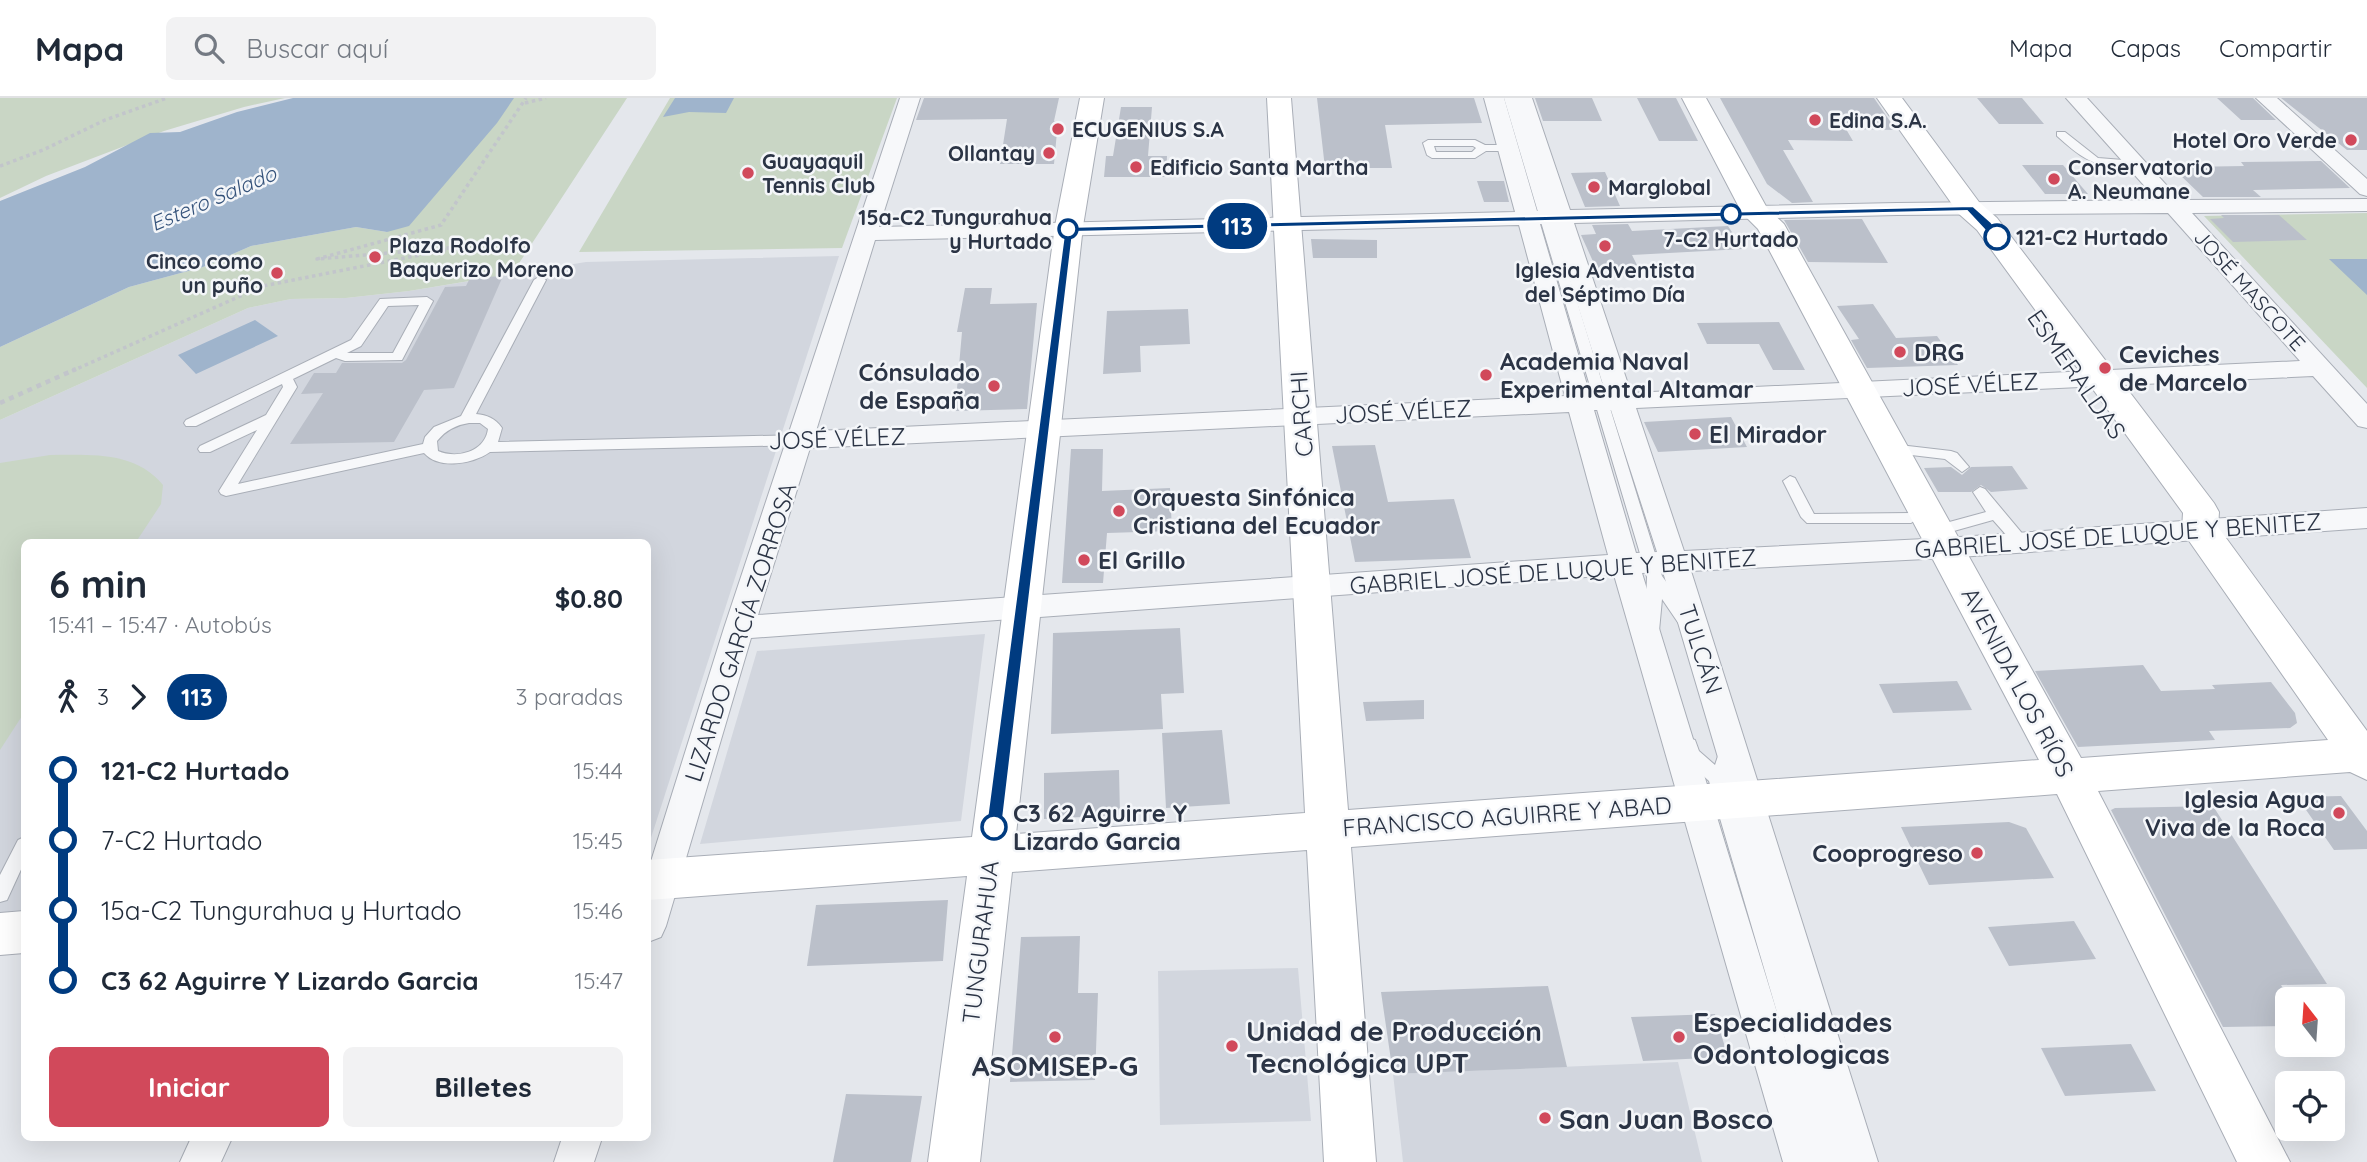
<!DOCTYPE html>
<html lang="es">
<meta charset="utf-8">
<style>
body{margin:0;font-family:Quicksand,sans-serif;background:#f2f2f3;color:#1f2937;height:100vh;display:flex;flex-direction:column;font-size:26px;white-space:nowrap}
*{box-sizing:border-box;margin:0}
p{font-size:23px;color:#747a83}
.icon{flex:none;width:38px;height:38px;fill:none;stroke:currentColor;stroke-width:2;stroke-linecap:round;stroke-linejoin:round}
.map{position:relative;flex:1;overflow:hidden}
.side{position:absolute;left:21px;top:441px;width:630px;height:602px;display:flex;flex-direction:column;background:#fff;border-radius:10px;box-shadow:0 7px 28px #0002}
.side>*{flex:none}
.badge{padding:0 14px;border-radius:23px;font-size:24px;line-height:46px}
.needle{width:46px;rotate:343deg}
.controls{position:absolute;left:2275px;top:889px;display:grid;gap:14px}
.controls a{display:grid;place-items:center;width:70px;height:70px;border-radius:10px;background:#fff;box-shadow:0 7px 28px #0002;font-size:35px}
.map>.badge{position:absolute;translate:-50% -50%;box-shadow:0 0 0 4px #fff}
.legs{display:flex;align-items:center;gap:10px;height:77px;padding:0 28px;font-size:23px}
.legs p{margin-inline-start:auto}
.head{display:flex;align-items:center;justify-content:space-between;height:119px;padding:0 28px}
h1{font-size:38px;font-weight:800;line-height:52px}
.button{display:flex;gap:14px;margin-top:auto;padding:14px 28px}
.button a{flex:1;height:80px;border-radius:10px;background:#d1495b;color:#fff;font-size:28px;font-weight:800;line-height:80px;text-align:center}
.button a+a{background:#f2f2f3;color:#1f2937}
ul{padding:0 28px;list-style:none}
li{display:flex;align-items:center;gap:24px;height:70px;font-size:26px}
li i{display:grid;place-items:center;width:10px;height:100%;margin:0 9px;background:currentColor}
li i::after{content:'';width:18px;height:18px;margin:-9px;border:5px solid;border-radius:50%;background:#fff}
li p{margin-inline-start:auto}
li:first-child i{background:linear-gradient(#0000 50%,currentColor 0)}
li:last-child i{background:linear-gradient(currentColor 50%,#0000 0)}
header{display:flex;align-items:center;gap:42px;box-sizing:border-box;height:98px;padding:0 35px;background:#fff;border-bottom:2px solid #e0e1e3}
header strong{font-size:33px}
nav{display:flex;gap:38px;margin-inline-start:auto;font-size:24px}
.search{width:490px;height:63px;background:#f2f2f3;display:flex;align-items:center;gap:18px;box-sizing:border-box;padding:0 24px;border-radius:10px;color:#747a83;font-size:26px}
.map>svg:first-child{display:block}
</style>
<header>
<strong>Mapa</strong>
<div class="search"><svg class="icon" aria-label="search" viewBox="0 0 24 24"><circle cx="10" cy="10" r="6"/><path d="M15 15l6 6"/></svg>Buscar aquí</div>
<nav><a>Mapa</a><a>Capas</a><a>Compartir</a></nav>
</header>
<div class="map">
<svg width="2367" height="1064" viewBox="0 0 2367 1064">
<rect width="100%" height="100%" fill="#e4e7ec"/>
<!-- built -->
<path fill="#d2d6de" d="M839,158L648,749V444H24V814L0,816V322L248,210L291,201L346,200L409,193L586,164Z
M985,536L961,723L700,746L757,553Z
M1298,870L1311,1023L1160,1027L1158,873Z
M1678,964L1702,1064H1403L1393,976Z"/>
<!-- green -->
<path fill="#c9d6c5" d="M0,0H285L244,9L164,33L46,78L0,100Z
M512,0H627L512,176L409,193L346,200L291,201L248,210L0,322V249L129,189L203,169L251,148L356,129L387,134Z
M670,0H897L842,150L579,154Z
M2367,115V290L2204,118Z
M50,357C91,357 135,353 163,387L161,406L136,444H24V615L0,652V365Z"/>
<!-- water -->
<path fill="#9fb4cc" d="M293,0H514L497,25L409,128L387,134L356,129L251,148L203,169L129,189L0,249V103L85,69L150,35L180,34L237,14Z
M675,0H734L726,15L689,14L663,19Z
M2329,161H2367V197Z
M255,222L278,238L196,276L178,257Z"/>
<!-- building -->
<path fill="#bbc0ca" d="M924,0H1059L1054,23H1058L1054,66H1000L1007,21L916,22Z
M1317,0H1474L1482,25L1385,27L1392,70H1325Z
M1535,0H1592L1602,23H1543Z
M1637,0H1676L1698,43H1659Z
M1720,0H1874L1896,32L1846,31L1853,43L1788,42L1794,52H1783L1813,104L1792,105L1767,86Z
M1977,0H2022L2044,26H1999Z
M2217,0H2253L2276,22H2241Z
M2281,0H2367V52H2347Z
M1121,9H1152L1148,58H1167L1166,79H1104L1106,58H1113Z
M2321,63L2350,90L2253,92L2261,99H2203L2177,74L2190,73L2186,69L2244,68L2241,64Z
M2022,67H2063L2088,96H2045Z
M1605,74L1620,108L1585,109L1571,75Z
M1477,83H1504L1509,104H1484Z
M2221,117H2279L2307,142L2233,144L2210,121L2224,120Z
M1862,121L1888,165L1808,164L1784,122Z
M1628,126L1632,133L1728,128L1743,151L1632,157L1638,169L1596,170L1581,137L1596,136L1592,127Z
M1311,141L1377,142V160H1313Z
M503,178L454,290L424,292L394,344L290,346L323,295L301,296L314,275H336L342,265H402L406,262L445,189L466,188L470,180Z
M965,190H992L990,206L1037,205L1027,311L955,313L962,234H957Z
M1873,206L1896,240L1937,238L1958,267L1867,270L1851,242L1859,241L1837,208Z
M1188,211L1190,246L1140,248L1141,274L1103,276L1107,213Z
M1779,224L1805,272H1773L1759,246H1707L1697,225Z
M1731,319L1747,349L1658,354L1644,324Z
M1375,347L1388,404L1454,401L1471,460L1355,464L1332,348Z
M1071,351H1103L1102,393L1170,390L1172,433L1107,435L1103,485H1062Z
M2012,368L2028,391L1991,394L1981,387L1971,394H1938L1924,370L1951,369L1962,377L1971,369Z
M1180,530L1184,595L1161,596L1163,631L1051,636L1053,535Z
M2143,567L2161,593L2215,591L2212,587L2271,584L2295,615L2297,625L2290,630L2209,633L2215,642L2078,649L2035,573Z
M1957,583L1972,612L1893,615L1879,586Z
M1424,602V621L1366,623L1363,604Z
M1222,632L1230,706L1166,710L1162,635Z
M1119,672L1120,717L1044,721V675Z
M2341,698L2367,733V751L2334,752L2297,699Z
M2213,708L2327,886L2281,887L2287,897V928L2223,929L2111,712L2115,710Z
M2009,724L2026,730L2054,780L1929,787L1901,729Z
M948,802L943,863L807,868L816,807Z
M2074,823L2096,861L2009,868L1988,829Z
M1080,838L1078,895H1098L1095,982L1010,984L1021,839Z
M1548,888L1567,969L1393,976L1381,894Z
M1715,916L1728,959L1643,963L1631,919Z
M2131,946L2156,993L2065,998L2041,950Z
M846,996L922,998L911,1064H833Z"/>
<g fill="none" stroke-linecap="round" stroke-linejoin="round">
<!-- lane casing -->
<g stroke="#a9aeb7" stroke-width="2">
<path id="lane" d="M1504,0H1514L1662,478L1691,518L1693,522L1691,526H1679L1662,501L1659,533L1653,535L1645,529L1647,479Z
M2057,34H2065L2098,60L2136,63L2141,66C2135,70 2128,70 2120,69C2092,69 2077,56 2057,38Z
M1428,42H1475L1485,47H1508L1513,50L1508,53H1486L1475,60H1432L1427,57L1423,45ZM1434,48H1473L1476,50L1472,54H1436Z
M540,178L546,182L476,316C487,317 495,320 502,330L498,344L801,337L808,342L801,347L490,354C473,366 439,372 424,355L226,398L221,396L219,393L257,332L210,354H200L198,351L200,348L266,317L283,289L282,286L196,328H186L184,325L186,322L351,242L380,201L427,199L433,203L402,262L345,263L336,260L293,281L297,289L238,386L423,346L425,339L434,329L461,318L534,182ZM419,207L393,255H347L361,248L388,208ZM469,325H480L488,331C485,354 457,361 438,353L437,343C446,332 456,327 469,325Z
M1891,346L1951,353L1957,355L1969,369L1962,374L1945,361L1886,354L1884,351L1886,348Z
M1790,378L1795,380L1814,416L1911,415L1918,420L1911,425H1807L1801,419L1783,383Z
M1980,389L1985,391L2026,440L2028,444L2026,448H2016L1993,422L1936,438L1931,437L1929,433L1931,429L1986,414L1973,394Z
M1689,640L1695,642L1699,653L1715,667L1721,649L1727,647L1733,649C1739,661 1731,669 1726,679L1843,1064H1821L1709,683L1686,662L1681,647L1683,642Z
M24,739V765L7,802L0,804V777L18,742Z"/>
</g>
<!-- street casing -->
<g stroke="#a9aeb7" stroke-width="2">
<path id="street" d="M900,0H920L879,129L1515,114L1484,0H1504L1537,113H1548L1512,0H1532L1570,112L1897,105L2157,102L2066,0H2087L2180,102L2367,101V113L2192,115L2367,306V330L2358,328L2313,278L1636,310L1684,453L1945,440L2367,410V430L1945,460L1691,473L1878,1064H1838L1663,474L1642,475L1823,1064H1783L1614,477L751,540L666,828L661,839L648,844V773L724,530ZM2168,115L2300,263L1631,295L1574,125L1897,117ZM1540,126H1552L1606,296L1590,297ZM1519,127L1565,298L816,333L875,142ZM1594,312H1611L1657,454L1636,455ZM1569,314L1608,457L758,517L810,350Z
M2256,0H2277L2367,81V98L2360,96Z
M191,1040H232L221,1064H180Z
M562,1040H602L594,1064H554Z"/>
</g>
<!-- secondary casing -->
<g stroke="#a9aeb7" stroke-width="2">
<path id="secondary" d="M1080,0H1104L1083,128L1016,736L1305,715L1267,0H1291L1348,712L2039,662L1758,131L1742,115L1682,0H1706L1767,110L1784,126L2081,660L2328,642L2187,440L2182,431L2183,415L1977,132L1959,116L1877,0H1902L1979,104L1997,120L2214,405L2219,414L2218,429L2367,633V682L2350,674L2098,693L2290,1064H2237L2057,696L1351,749L1376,1064H1324L1307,752L1012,774L980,1064H928L967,778L648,802V762L972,739L1055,128Z
M24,813V855L0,857V815Z"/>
</g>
<!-- path-far1 -->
<path stroke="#c2c5cb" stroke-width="3.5" stroke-dasharray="3.5 3.5" stroke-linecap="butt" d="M525,5L546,0
M0,68L43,52L105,22L167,0
M72,273L263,188L460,149L317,161L441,127L526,0"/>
<!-- path -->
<path stroke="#c2c5cb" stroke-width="4.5" stroke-dasharray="5 5" stroke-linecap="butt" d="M0,305L76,271"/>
<!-- lane -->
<use href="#lane" fill="#f7f8fa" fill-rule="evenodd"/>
<!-- street -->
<use href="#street" fill="#f7f8fa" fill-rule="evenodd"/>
<!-- secondary -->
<use href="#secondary" fill="#fff" fill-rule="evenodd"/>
</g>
<!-- line-1 -->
<path fill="#003b80" stroke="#fff" stroke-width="2" d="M1973,108L1991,124L2002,139L2001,141H1993L1967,113L1073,134L1002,729L994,736L989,734L986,729L1065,129Z"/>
<!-- markers -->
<g fill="#d1495b" stroke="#f4f6f9" stroke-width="2.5">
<circle cx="1815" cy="22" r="7"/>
<circle cx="1058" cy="31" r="7"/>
<circle cx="2351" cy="42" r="7"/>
<circle cx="1049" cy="55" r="7"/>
<circle cx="1136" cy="69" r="7"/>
<circle cx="748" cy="75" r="7"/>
<circle cx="2054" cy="81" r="7"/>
<circle cx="1594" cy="89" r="7"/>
<circle cx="1605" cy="148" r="7"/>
<circle cx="375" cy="159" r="7"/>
<circle cx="277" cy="175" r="7"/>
<circle cx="1900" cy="254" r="7"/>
<circle cx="2105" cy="270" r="7"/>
<circle cx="1486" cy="277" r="7"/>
<circle cx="994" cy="288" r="7"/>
<circle cx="1695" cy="336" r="7"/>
<circle cx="1119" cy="413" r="7"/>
<circle cx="1084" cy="462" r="7"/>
<circle cx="2339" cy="715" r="7"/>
<circle cx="1977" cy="755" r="7"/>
<circle cx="1055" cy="939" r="7"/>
<circle cx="1679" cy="939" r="7"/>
<circle cx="1232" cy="948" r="7"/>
<circle cx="1545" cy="1020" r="7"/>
</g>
<g fill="#fff" stroke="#003b80" stroke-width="3.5">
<circle cx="1731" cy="116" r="9"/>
<circle cx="1068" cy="131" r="9"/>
<circle cx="1997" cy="139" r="12"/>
<circle cx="994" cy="729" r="12"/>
</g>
<g text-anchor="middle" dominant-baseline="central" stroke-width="5" stroke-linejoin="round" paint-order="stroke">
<!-- far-poi labels -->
<g font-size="21" font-weight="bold" fill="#2b3445" stroke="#f4f6f9" text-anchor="start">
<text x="1829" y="22">Edina S.A.</text>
<text x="1072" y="31">ECUGENIUS S.A</text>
<text x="2337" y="42" text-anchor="end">Hotel Oro Verde</text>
<text x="1035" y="55" text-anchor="end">Ollantay</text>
<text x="762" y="63">Guayaquil<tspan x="762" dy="24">Tennis Club</tspan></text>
<text x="1150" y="69">Edificio Santa Martha</text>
<text x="2068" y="69">Conservatorio<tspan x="2068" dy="24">A. Neumane</tspan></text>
<text x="1608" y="89">Marglobal</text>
<text x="389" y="147">Plaza Rodolfo<tspan x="389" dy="24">Baquerizo Moreno</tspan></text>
<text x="263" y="163" text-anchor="end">Cinco como<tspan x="263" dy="24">un puño</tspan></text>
<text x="1605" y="172" text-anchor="middle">Iglesia Adventista<tspan x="1605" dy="24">del Séptimo Día</tspan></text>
</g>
<!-- far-water labels -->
<g font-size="21" font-style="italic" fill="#34527a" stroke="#f4f6f9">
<text transform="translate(213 100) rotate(-23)">Estero Salado</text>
</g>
<!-- far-stop labels -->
<g font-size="21" font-weight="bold" fill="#2b3445" stroke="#f4f6f9" text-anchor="end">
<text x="1052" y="119">15a-C2 Tungurahua<tspan x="1052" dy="24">y Hurtado</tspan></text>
<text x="2016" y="139" text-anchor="start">121-C2 Hurtado</text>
<text x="1731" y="141" text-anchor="middle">7-C2 Hurtado</text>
</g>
<!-- far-street labels -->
<g font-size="21" fill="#2b3445" stroke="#f4f6f9">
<text transform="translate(2250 192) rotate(48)">JOSÉ MASCOTE</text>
</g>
<!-- poi labels -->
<g font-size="24" font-weight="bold" fill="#2b3445" stroke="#f4f6f9" text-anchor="start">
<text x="1914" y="254">DRG</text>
<text x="2119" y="256">Ceviches<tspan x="2119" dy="28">de Marcelo</tspan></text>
<text x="1500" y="263">Academia Naval<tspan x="1500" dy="28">Experimental Altamar</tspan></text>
<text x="980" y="274" text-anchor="end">Cónsulado<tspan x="980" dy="28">de España</tspan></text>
<text x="1709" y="336">El Mirador</text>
<text x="1133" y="399">Orquesta Sinfónica<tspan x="1133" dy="28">Cristiana del Ecuador</tspan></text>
<text x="1098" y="462">El Grillo</text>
<text x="2325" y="701" text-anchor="end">Iglesia Agua<tspan x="2325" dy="28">Viva de la Roca</tspan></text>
<text x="1963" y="755" text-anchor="end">Cooprogreso</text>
</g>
<!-- street labels -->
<g font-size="24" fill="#2b3445" stroke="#f4f6f9">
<text transform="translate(2077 276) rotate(55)">ESMERALDAS</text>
<text transform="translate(1970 286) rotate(-3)">JOSÉ VÉLEZ</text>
<text transform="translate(1403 313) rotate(-3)">JOSÉ VÉLEZ</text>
<text transform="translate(1301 316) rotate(-94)">CARCHI</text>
<text transform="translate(837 340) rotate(-2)">JOSÉ VÉLEZ</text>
<text transform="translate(2118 437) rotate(-4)">GABRIEL JOSÉ DE LUQUE Y BENITEZ</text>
<text transform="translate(1553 473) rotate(-4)">GABRIEL JOSÉ DE LUQUE Y BENITEZ</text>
<text transform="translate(740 534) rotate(-72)">LIZARDO GARCÍA ZORROSA</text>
<text transform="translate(1701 551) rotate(72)">TULCÁN</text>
<text transform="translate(2018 584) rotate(62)">AVENIDA LOS RÍOS</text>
<text transform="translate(1507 718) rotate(-4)">FRANCISCO AGUIRRE Y ABAD</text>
<text transform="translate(980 844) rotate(-83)">TUNGURAHUA</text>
</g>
<!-- stop labels -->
<g font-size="24" font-weight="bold" fill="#2b3445" stroke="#f4f6f9" text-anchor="start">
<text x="1013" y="715">C3 62 Aguirre Y<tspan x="1013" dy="28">Lizardo Garcia</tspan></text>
</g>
<!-- near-poi labels -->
<g font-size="28" font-weight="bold" fill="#2b3445" stroke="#f4f6f9" text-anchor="start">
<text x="1693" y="923">Especialidades<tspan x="1693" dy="32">Odontologicas</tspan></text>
<text x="1246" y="932">Unidad de Producción<tspan x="1246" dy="32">Tecnológica UPT</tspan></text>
<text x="1055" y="967" text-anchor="middle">ASOMISEP-G</text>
<text x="1559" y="1020">San Juan Bosco</text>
</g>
</g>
</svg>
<div class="controls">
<a><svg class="needle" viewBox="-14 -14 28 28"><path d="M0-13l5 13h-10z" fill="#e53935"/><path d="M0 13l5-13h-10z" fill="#747a83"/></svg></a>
<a><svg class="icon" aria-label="locate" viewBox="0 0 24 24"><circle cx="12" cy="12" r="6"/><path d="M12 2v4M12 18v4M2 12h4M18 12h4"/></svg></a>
</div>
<b class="badge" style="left:1237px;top:128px;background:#003b80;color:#fff">113</b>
<section class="side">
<div class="head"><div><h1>6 min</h1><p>15:41 – 15:47 · Autobús</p></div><b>$0.80</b></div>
<div class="legs"><svg class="icon" aria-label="walk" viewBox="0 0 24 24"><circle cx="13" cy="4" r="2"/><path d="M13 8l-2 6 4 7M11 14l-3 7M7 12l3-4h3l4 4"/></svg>3<svg class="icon" aria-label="forward" viewBox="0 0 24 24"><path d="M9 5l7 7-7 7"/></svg><b class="badge" style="background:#003b80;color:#fff">113</b><p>3 paradas</p></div>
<ul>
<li><i style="color:#003b80"></i><b>121-C2 Hurtado</b><p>15:44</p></li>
<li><i style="color:#003b80"></i><span>7-C2 Hurtado</span><p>15:45</p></li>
<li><i style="color:#003b80"></i><span>15a-C2 Tungurahua y Hurtado</span><p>15:46</p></li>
<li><i style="color:#003b80"></i><b>C3 62 Aguirre Y Lizardo Garcia</b><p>15:47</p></li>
</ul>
<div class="button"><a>Iniciar</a><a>Billetes</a></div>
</section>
</div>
